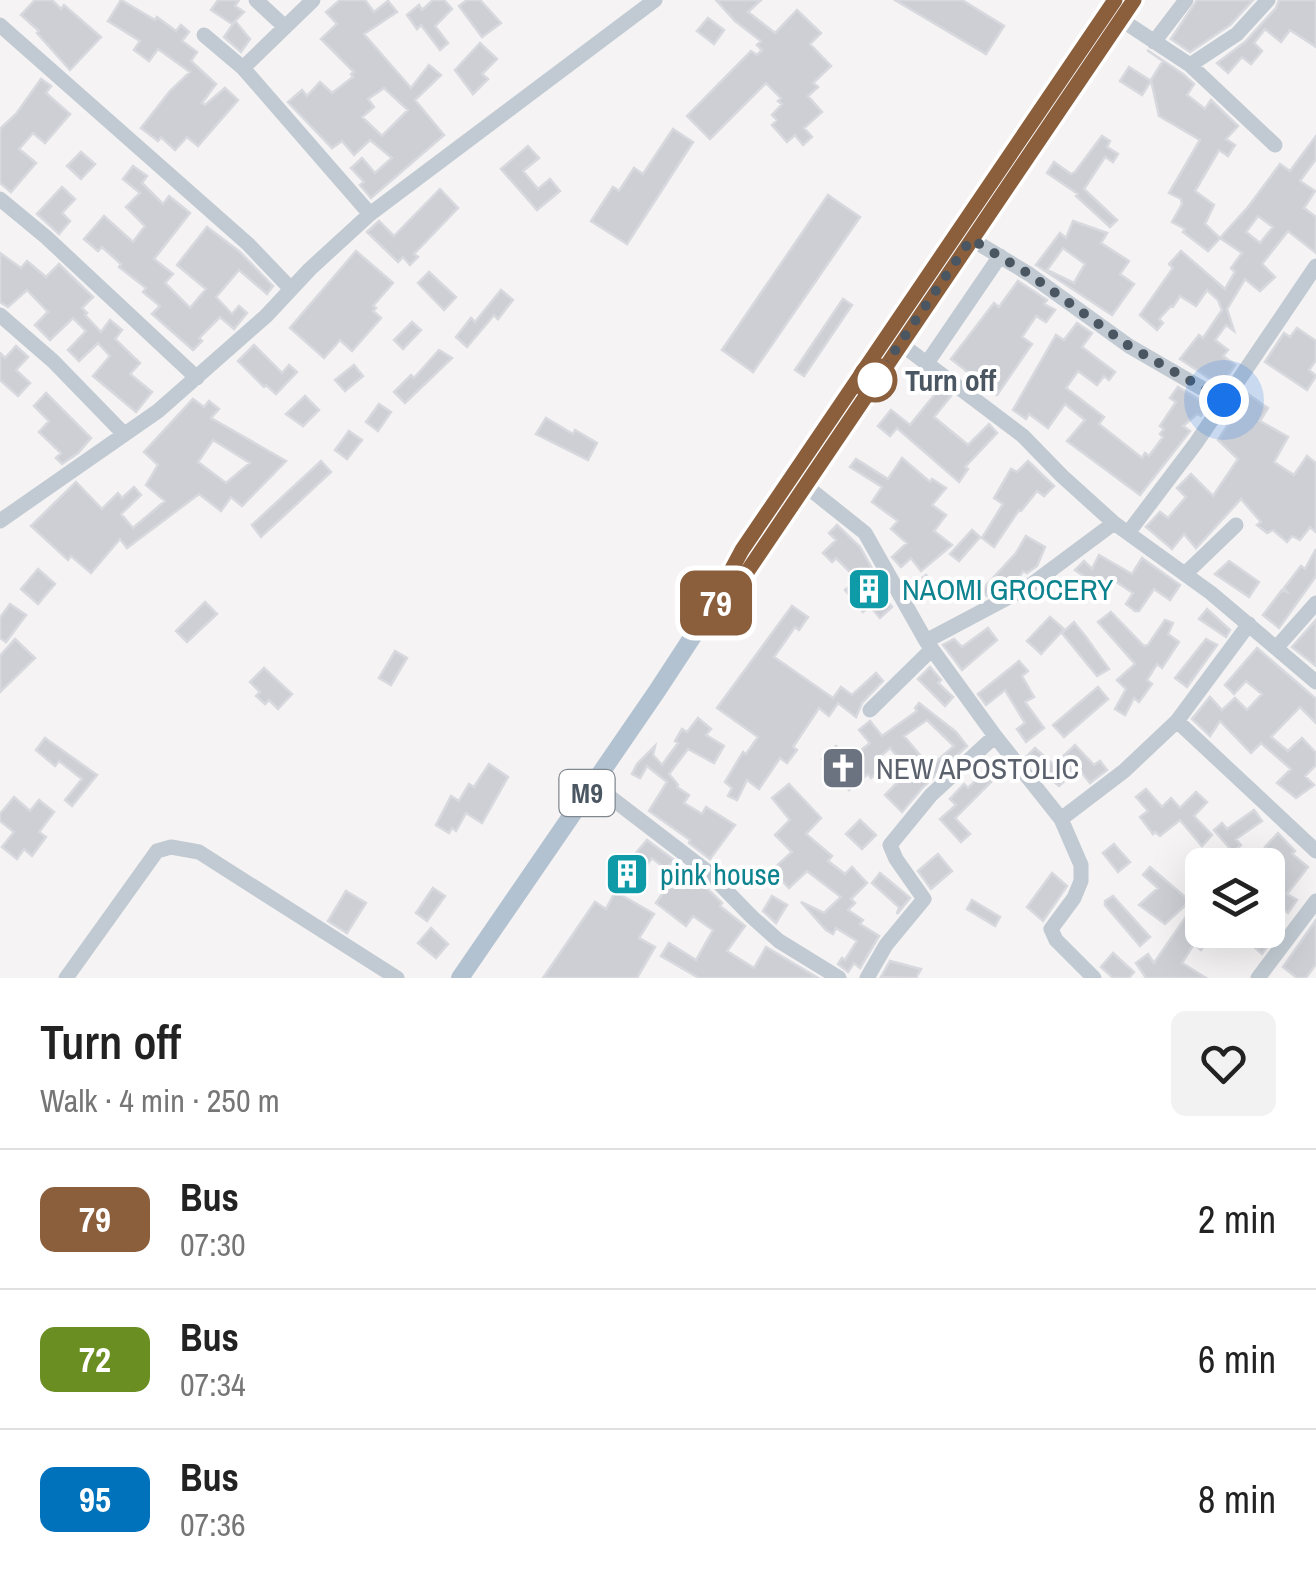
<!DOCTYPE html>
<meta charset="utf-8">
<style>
body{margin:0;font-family:"Archivo Narrow",sans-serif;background:#f2f2f2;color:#222;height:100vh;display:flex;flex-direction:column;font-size:38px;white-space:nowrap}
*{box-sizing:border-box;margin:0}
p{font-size:32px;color:#767676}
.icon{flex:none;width:55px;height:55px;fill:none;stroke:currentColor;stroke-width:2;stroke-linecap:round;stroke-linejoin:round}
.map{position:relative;height:978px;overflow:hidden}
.drawer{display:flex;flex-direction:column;background:#fff;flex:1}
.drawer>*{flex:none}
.badge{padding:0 20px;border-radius:15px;font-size:35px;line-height:65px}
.tools{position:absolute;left:1185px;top:848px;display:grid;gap:20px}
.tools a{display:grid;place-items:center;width:100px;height:100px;border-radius:15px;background:#fff;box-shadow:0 10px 40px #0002;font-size:50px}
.you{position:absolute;width:50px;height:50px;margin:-25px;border:8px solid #fff;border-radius:50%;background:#1a73e8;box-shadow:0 0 0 15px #1a73e833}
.map>.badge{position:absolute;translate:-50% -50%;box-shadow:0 0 0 5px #fff}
.round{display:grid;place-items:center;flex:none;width:105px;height:105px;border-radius:15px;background:#f2f2f2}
.overview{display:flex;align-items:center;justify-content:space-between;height:170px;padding:0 40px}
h1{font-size:48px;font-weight:600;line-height:75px}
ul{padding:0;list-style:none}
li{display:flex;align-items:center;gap:30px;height:140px;padding:0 40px;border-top:2px solid #e0e0e0}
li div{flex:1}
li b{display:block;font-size:38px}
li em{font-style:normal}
li .badge{min-width:110px;font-weight:700;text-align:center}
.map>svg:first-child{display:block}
</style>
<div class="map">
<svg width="1316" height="978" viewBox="0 0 1316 978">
<rect width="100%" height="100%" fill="#f5f3f3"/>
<!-- building -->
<path fill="#cdcfd5" stroke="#d7d9de" stroke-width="2.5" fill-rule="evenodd" d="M35,0H52L61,9L64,5L101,37L70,70L37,33L39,31L21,15Z
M121,0L155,20L157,17L176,31L181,25L189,32L182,41L197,52L191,61L216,84L202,103L205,105L225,88L238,100L198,146L187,137L175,150L161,137L158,141L141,128L170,91L190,72L158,49L149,61L134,50L140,41L108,21Z
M218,0H239L235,6L244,12L232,24L211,10Z
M340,0H365L374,12L388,1L397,12L364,34L411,88L429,65L441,75L415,100L444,135L371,198L360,185L364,182L351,168L362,158L375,173L392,158L370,140L354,155L342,141L332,148L288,102L302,90L307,96L320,82L332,93L353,77L351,74L354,72L321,39L337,24L326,12ZM384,88L408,110L382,136L362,117L374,107L368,99Z
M433,0H444L452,9L435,26L448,43L440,50L421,25L417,29L407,15L419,5L422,10Z
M467,0H480L501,23L482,37L459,6Z
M716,0H761L748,12L775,33L797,10L821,33L810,44L831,66L813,83L818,87L808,96L822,112L804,128L812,137L803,145L795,135L787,142L772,125L777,120L772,115L782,104L778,101L781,98L766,83L710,139L687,116L751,51L757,55L762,50L757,45L761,41L735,21Z
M895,0H962L1004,26L986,54Z
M1197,0H1253L1230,25L1190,52L1171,39Z
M1279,0H1316V47L1290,30L1281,42L1265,29L1254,43L1262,51L1251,64L1242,57L1228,73L1217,63L1245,42L1276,8Z
M708,18L724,30L714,44L697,31Z
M235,21L250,39L241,52L224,37Z
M480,43L497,59L482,74L488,79L473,94L455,70Z
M1147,50L1183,74L1194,84L1187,95L1205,109L1211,100L1238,126L1226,139L1235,145L1228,156L1219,150L1195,191L1214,205L1205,224L1220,238L1208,251L1183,232L1185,229L1172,222L1182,204L1181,199L1169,193L1200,140L1159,116L1151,80L1163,61Z
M1129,67L1151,81L1142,95L1120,81Z
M41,79L51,86L46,93L70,114L45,143L33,133L19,149L36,163L11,192L0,183V129L16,114Z
M673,129L693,142L627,244L591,221L613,187L619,191L634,168L643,174Z
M1102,136L1110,141L1107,147L1118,154L1113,162L1105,157L1084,189L1117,220L1110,227L1076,196L1078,194L1047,173L1054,162L1071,174L1075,172Z
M1316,136V159L1300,181L1315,191L1304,208L1316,217V253L1288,231L1262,264L1275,277L1260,291L1245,279L1227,309L1234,331L1226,325L1215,340L1228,350L1223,356L1235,365L1221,386L1180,359L1199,335L1203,338L1222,310L1218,300L1207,290L1196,306L1180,296L1173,307L1171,306L1159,319L1163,323L1157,330L1140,315L1173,268L1169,264L1181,251L1225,289L1235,272L1231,268L1242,253L1220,238L1248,207L1280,164L1290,171ZM1258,216L1273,227L1260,243L1246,232Z
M528,146L539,158L523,171L538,189L550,179L560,191L537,210L501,169Z
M81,152L95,164L81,179L67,166Z
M133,166L147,176L142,183L163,204L169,196L190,213L154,259L173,274L165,283L190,308L206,289L177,265L207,227L240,252L273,286L267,294L239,270L216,297L232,314L239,306L247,313L234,329L220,317L199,338L202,341L193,350L152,314L160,306L143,292L146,288L119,267L121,264L102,247L98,251L84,239L104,216L133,242L145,226L126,207L140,193L123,179Z
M62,187L75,199L62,213L70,221L59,234L37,214Z
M440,189L458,208L414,254L418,257L410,265L403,257L398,262L367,232L379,221L394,236Z
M828,195L860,217L753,372L722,350Z
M1073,221L1107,233L1101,243L1129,261L1120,274L1134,284L1112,315L1036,265L1060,233L1066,238ZM1063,248L1085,264L1074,283L1047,270Z
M356,251L393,283L373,306L376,308L373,311L381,318L352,351L340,340L324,358L290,328Z
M0,253L21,268L27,261L46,277L59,264L93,297L82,308L87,313L85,315L101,332L110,320L122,330L115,339L140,363L130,374L152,392L136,412L93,376L110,356L98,343L79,361L68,350L86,331L73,318L50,340L35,325L48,312L27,290L8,307L0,302Z
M429,272L456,297L444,310L418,283Z
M1018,281L1047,300L1044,304L1055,310L1046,322L1036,316L1022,337L1032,344L997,395L951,359L994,303L999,307Z
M501,290L513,300L498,319L494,315L467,347L456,337L471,318L475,322Z
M843,299L852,305L804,376L795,370Z
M412,322L421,330L403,349L394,340Z
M1077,323L1092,333L1082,347L1115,372L1109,380L1104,376L1097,385L1078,371L1066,388L1104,417L1099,424L1142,458L1145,453L1149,456L1163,437L1160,434L1164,429L1160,426L1176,402L1170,398L1178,387L1208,405L1201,416L1197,414L1183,426L1190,431L1140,495L1067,441L1085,420L1065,404L1048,428L1029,414L1026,419L1013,410L1056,335L1064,340Z
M1297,328L1316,341V360L1309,370L1316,376L1307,390L1265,362L1284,333L1290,337Z
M254,345L282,373L289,365L297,372L276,394L266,385L264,387L238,361Z
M16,346L28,357L16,370L30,383L18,396L0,380V353L5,358Z
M439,350L452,358L405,403L394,392L411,375L414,378Z
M354,365L363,376L345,391L335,380Z
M940,388L951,396L934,417L968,445L989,424L997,433L965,467L968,469L959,482L897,428L890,436L878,426L891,410L910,425Z
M46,393L91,438L78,453L62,464L56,458L61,453L39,432L49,421L34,406Z
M1248,394L1268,408L1260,421L1288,437L1274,462L1294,475L1307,456L1316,463V532L1310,527L1300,540L1292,536L1287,542L1273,530L1267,533L1257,525L1261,522L1241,499L1196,548L1184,534L1172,549L1146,527L1160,512L1168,518L1186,497L1177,488L1191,474L1213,496L1238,459L1218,440Z
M305,396L319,410L303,426L286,414Z
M193,399L204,407L209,401L219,409L211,418L286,461L242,506L231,497L221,511L199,494L127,548L120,539L91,573L71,556L68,560L31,526L76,482L102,509L118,493L122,498L134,487L141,495L121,514L133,528L165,501L146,485L158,465L144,452ZM213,440L250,463L226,483L198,462Z
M379,404L391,412L378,431L366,422Z
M546,418L573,434L575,430L597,443L588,460L536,434Z
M349,431L362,440L347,459L335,450Z
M902,458L930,482L932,479L946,488L932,505L946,515L934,531L952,545L921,571L911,558L901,567L892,557L907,543L891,529L898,521L872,502L882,487L850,467L856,459L888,479Z
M321,461L331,472L261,537L252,525Z
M1028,461L1054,486L1044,496L1037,491L1021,511L1019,510L994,547L982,538L1003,504L994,498L1011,469L1017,472Z
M837,525L860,547L886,593L883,596L892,607L880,618L870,606L863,612L845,590L858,580L836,558L832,562L823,553L836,540L829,533Z
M972,530L980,537L959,561L950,554Z
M1026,536L1045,547L1037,566L1027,573L1023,571L1018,580L987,596L981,591L1016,553Z
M1316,549V576L1279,628L1263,615L1282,590L1287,592L1284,588L1301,566L1305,569Z
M1099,555L1132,574L1142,558L1180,585L1170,600L1154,589L1139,611H1135L1126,604L1133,593L1115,581L1107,592L1075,570L1084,561L1092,569Z
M1229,561L1259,582L1249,597L1215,574Z
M38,569L55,584L38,604L21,589Z
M926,575L934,587L916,600L909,588Z
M205,602L217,614L187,642L176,631Z
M10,604L26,615L6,642L0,638V618Z
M792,606L808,617L799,630L795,627L774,657L833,698L841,687L852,695L876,673L883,681L862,703L856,717L838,703L829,716L819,708L793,747L797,750L787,763L780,758L759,789L747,780L737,800L728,796L732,788L725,782L743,752L746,754L758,737L717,708Z
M1207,609L1230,630L1226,637L1199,619Z
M1111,612L1144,646L1148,645L1165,620L1173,623L1168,634L1179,642L1162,668L1157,664L1147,680L1152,684L1139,702L1134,698L1125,715L1115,709L1126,689L1117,680L1135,664L1098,622Z
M1050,617L1064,629L1041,654L1027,641Z
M1316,620V666L1292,647Z
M1074,622L1086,637L1109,669L1097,676L1062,633Z
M988,628L997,640L962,670L943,645L954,639L962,647Z
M15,639L35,658L0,692V656Z
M1206,639L1217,645L1187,687L1175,678Z
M1257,648L1316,699V723L1300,707L1271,737L1288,751L1302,738L1316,753V765L1305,776L1314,785L1296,798L1277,783L1291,769L1261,743L1251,753L1220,721L1210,736L1192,719L1210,697L1222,710L1235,698L1247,710L1262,694L1246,681L1234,694L1225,685Z
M395,651L407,658L391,685L379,678Z
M1019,661L1028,671L1022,676L1034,697L1025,702L1044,728L1026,742L1017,729L1025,723L1005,690L986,705L978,694Z
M930,667L941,680L938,683L953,697L945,706L918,679Z
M264,668L292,694L278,709L269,700L265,704L256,696L260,692L250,682Z
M1098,687L1108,699L1064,737L1053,725Z
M919,703L956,732L967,746L923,787L902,812L885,795L903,777L901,774L907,768L890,748L876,760L883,769L871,778L868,774L849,790L822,759L836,746L849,760L870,743L859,730L870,721L882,736L917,711L915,708ZM927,720L954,746L930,767L904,736Z
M698,718L711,729L706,735L724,746L714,763L688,749L669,774L678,785L677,787L689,795L684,803L702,814L706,807L735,825L710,859L689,843L690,840L649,811L667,782L647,766L640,778L632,774L637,764L655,746L653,755L662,765L678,743L675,741L682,729L687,732Z
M45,738L97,775L72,806L65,800L82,779L59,761L55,766L36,750Z
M1075,745L1094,765L1100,761L1107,770L1090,783L1078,768L1059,786L1026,757L1035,748L1054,765Z
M998,759L1005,768L955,818L970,834L961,842L940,819L956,805L950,799L964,784L968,788Z
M489,764L508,777L482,823L466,813L456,831L452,828L449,833L436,825L451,796L459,801L469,784L474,787Z
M789,784L821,818L806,834L832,856L828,861L845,874L852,867L867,883L851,899L855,903L848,910L863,920L860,924L879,936L860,968L854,963L848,972L838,964L842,958L845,960L857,941L836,928L833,934L826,930L801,902L824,913L841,897L807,871L789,888L772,870L792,852L775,835L790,820L772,798Z
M1146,789L1162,807L1171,798L1180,808L1196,792L1207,802L1194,816L1212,835L1202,846L1180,820L1160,836L1155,832L1153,834L1140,817L1148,811L1136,797Z
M14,797L30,811L39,800L54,812L39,832L46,837L32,856L24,849L17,859L2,847L14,832L0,821V814Z
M1254,810L1262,821L1236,839L1241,845L1233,852L1214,830L1222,823L1227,829Z
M860,820L876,835L862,849L846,834Z
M1278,833L1295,851L1292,854L1308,867L1287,894L1297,900L1288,913L1268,898L1277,883L1268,875V866L1275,857L1265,847Z
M647,840L674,860L666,869L652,858L623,896L654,914L639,938L655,947L637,978H543L595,902L606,909L616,890L610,884L616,876L612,872L624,856L630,860Z
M1114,844L1130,862L1118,872L1103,853Z
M938,854L952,871L931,889L918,871Z
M1150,867L1190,901L1165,924L1139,905L1158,888L1143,875Z
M880,873L910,898L897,914L899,907L872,883Z
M1052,873L1067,886L1043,921L1027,907Z
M694,876L722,903L720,906L745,926L727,951L754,968L766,947L818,978H699L661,956L669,943L696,960L713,930L693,916L686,926L656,903L672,879L684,888Z
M433,888L445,896L427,921L416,913Z
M346,891L366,903L347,933L328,921Z
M772,896L787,905L776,923L763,911Z
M1113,896L1150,937L1140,946L1105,905V901Z
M972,900L1000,917L995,926L967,909Z
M1185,918L1210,937L1201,950L1194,944L1182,963L1206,978H1146L1136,963L1148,954L1154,963Z
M1316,920V964L1306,978H1297L1283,967Z
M431,928L448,944L436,958L418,943Z
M1235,930H1256L1270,943L1262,954Z
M1113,953L1134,972L1129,978H1113L1101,967Z
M890,961L921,969L916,978L881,977Z"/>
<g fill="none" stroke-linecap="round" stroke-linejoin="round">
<!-- minor -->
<path stroke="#c1cad2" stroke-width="15" d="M256,0L284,26
M1111,13L1190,65L1275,145
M0,25L248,244L291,289
M204,35L243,68L370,214
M1154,42L1186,0
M1190,65L1237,34L1268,0
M243,68L313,0
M0,199L46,237L197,378
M971,239L1029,274L1129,346L1224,401
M0,315L53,361L124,434
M893,338L1023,436L1062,476L1114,523L1211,593L1316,682
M927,363L1000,256
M806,486L865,533L926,641L995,736L1061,819L1081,865V881L1074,898L1051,929L1056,940L1094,978
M0,521L158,411L266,316L310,269L370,214L655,0
M1128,533L1196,443L1316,266
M1185,574L1236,525
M926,641L1028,587L1114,523
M1277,647L1316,603
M870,710L932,649
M1177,721L1316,851
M593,784L708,872L752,917L779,941L839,978
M1061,819L1124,771L1177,721L1249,624
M66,978L157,851L171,847L199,852L397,978
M867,978L886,945L924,899L896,859L890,845L931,795L995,736
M1258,978L1316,901"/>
<!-- major -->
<path stroke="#b3c2d1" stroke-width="18" d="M723,596L747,572L1134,0
M460,978L657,691L712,607L742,550L1115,0"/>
</g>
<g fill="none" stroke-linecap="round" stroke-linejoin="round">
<!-- line casing -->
<g stroke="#fff" stroke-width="22">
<path id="line" d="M1115,0L742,550L712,606L747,572L1134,0"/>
</g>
<!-- line -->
<use href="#line" stroke="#8b5e3c" stroke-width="15"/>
<!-- walk -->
<path stroke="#4a5661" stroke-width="10" stroke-dasharray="0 18" d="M875,380L971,239L1029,274L1129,346L1224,400"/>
</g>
<!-- icons -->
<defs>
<g id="building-square" transform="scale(2.25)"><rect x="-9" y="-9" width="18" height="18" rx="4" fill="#0f9aa8" stroke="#fff"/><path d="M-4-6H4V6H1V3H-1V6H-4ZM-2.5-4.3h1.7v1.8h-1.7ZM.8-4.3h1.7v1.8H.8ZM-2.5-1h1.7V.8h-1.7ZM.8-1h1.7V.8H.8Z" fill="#fff"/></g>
<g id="church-square" transform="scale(2.25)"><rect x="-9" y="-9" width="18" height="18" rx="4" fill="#6b7280" stroke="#fff"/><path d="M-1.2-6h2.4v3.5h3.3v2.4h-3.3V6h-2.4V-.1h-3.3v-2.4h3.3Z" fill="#fff"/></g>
</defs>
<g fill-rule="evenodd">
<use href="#building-square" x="869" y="589"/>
<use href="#church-square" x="843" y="768"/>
<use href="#building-square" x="627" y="874"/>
</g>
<!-- markers -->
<circle fill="#fff" stroke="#8b5e3c" stroke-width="5" cx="875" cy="380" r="20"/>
<g text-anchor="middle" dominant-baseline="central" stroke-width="8" stroke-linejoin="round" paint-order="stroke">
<!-- shield labels -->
<rect fill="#fff" stroke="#808990" stroke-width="2.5" x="559.5" y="770" width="55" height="46" rx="8"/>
<g font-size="28" font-weight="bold" fill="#4a5661">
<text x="587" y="793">M9</text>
</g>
<!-- stop labels -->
<g font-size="30" font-weight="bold" fill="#4a5661" stroke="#fff" text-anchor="start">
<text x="905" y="380">Turn off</text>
</g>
<!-- culture labels -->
<g font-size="30" fill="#0d838f" stroke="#fff" text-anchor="start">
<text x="902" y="589">NAOMI GROCERY</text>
<text x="660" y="874">pink house</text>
</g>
<!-- worship labels -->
<g font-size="30" fill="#5b616d" stroke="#fff" text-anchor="start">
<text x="876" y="768">NEW APOSTOLIC</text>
</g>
</g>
</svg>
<div class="tools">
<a><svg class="icon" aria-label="layers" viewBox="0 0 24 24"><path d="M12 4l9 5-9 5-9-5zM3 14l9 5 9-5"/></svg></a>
</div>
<div class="you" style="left:1224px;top:400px"></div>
<b class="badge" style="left:716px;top:603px;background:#8b5e3c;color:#fff">79</b>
</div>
<section class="drawer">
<div class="overview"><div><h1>Turn off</h1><p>Walk · 4 min · 250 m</p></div><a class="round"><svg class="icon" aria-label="heart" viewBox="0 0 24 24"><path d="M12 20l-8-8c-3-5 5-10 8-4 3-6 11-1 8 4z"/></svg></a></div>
<ul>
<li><span class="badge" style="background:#8b5e3c;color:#fff">79</span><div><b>Bus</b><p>07:30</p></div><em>2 min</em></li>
<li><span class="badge" style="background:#6b8e23;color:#fff">72</span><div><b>Bus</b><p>07:34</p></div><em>6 min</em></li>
<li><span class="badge" style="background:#0072bc;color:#fff">95</span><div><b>Bus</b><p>07:36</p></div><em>8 min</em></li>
</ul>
</section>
